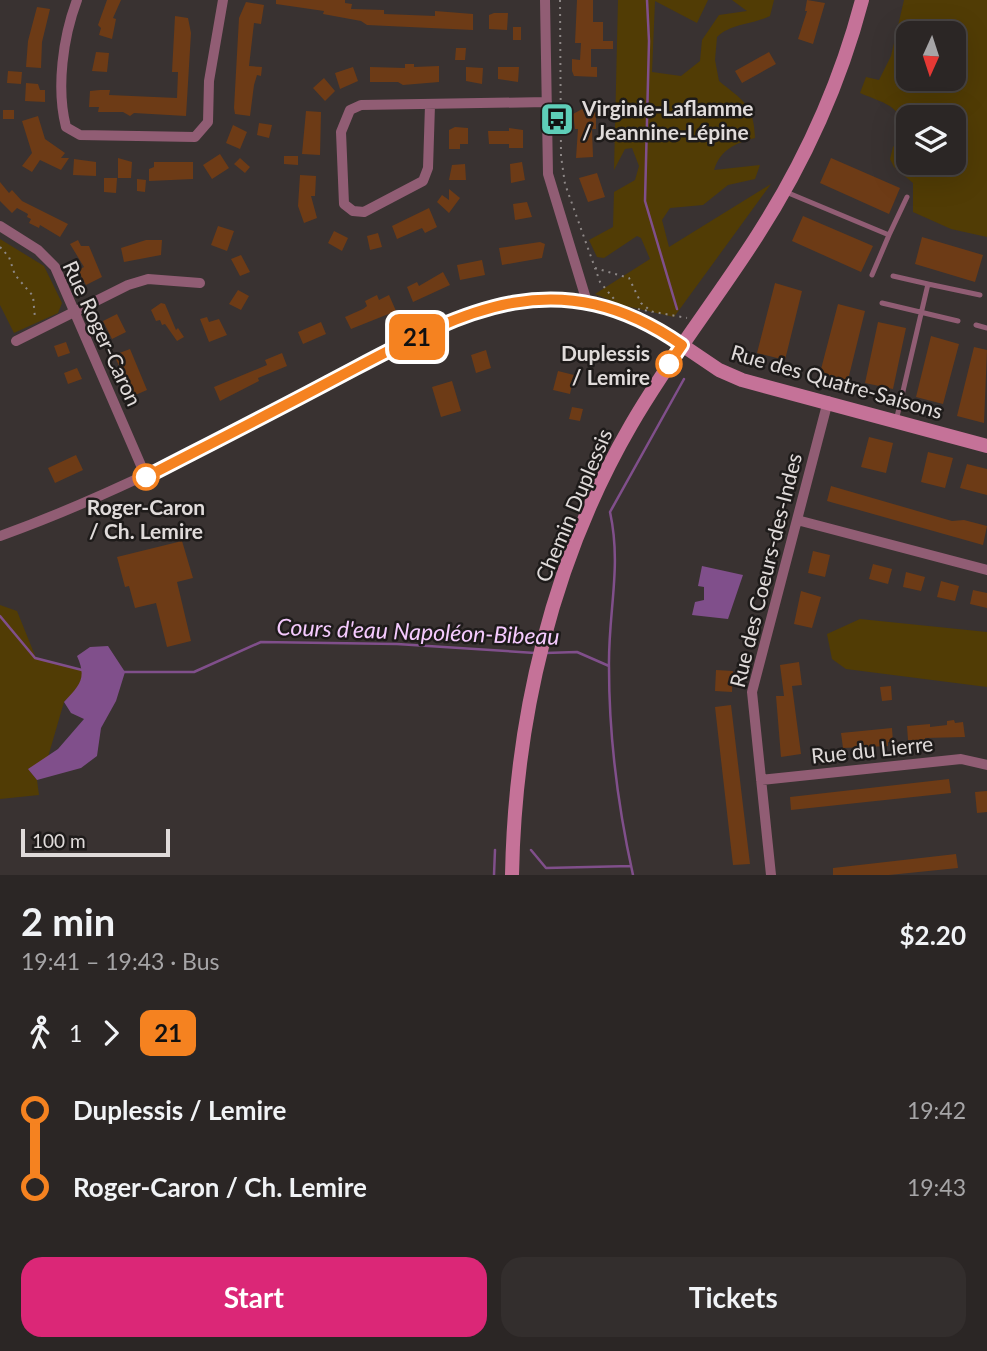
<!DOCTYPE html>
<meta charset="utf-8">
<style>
body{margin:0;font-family:Lato,sans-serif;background:#332e2d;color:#f1f3f6;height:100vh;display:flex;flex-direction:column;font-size:26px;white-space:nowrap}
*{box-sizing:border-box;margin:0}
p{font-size:23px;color:#a6a5a7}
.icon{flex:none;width:38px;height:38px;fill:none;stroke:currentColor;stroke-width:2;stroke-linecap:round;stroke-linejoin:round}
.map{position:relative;height:875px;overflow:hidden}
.details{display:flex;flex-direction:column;background:#2b2625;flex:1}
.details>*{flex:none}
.badge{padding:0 14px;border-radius:10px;font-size:24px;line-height:46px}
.needle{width:46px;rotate:183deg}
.tools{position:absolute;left:896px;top:21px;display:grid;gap:14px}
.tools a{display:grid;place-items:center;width:70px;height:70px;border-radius:14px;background:#2b2625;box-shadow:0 7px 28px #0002,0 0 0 2px #474342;font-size:35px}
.scale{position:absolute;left:21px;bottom:18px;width:149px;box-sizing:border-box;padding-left:7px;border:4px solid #e0dbda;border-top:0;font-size:19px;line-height:24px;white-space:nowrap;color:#e0dbda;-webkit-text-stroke:5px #1e1b1a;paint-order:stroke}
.map>.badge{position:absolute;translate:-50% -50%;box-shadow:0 0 0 4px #fff}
.legs{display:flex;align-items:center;gap:10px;height:77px;padding:0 21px;font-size:23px}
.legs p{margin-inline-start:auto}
.overview{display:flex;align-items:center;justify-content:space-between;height:119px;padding:0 21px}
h1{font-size:38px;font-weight:700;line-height:52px}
.button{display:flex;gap:14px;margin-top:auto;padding:14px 21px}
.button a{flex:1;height:80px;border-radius:21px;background:#db2777;color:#fff;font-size:28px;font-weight:700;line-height:80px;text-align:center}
.button a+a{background:#332e2d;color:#f1f3f6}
ul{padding:0 21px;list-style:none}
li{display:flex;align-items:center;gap:24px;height:77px;font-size:26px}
li i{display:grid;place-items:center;width:10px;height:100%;margin:0 9px;background:currentColor}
li i::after{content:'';width:18px;height:18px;margin:-9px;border:5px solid;border-radius:50%;background:#2b2625}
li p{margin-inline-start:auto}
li:first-child i{background:linear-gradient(#0000 50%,currentColor 0)}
li:last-child i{background:linear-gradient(currentColor 50%,#0000 0)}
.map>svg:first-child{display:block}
</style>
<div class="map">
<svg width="987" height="875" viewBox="0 0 987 875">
<rect width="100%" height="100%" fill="#393231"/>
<!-- green -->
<path fill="#513c05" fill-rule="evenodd" d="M618,0H708L697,23L655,1L652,72L681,76L700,61L702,40L719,15L747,11L732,0H774L770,16C752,25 732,23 717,37L715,60L719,81C742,100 754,104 755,138C734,144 721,149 714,170L760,165L755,179L728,185L703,205L670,208L662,220L669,247L771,184L674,317L622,305L595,294L650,259L641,238L637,236L604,258L597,257L589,240L613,227L614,192L635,180L639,166L632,148L625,149L614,170Z
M904,0H987V237L951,229L913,212V183L894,167L890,159L893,147L900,139L906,140C903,106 889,105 860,93L866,77L879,80L891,56ZM954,33V79H908V33ZM954,117V163H908V117Z
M0,239L44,266L62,303L58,313L14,333L0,305Z
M0,605L17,611L36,658L84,671L82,684L64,702L48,757L28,769L37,780L39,795L0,799Z
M860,619L987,632V687L846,669L832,659L827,634Z"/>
<!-- water -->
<path fill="#804f8b" d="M702,566L743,575L728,619L692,615L695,602L704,600V587L698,586Z
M108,646L125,672L116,701L101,728L97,756L81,768L37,780L28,769L58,749L84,719L71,713L64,702C80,685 87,678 77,656L90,647Z"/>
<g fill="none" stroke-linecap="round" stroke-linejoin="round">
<!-- stream -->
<path stroke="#804f8b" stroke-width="2.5" d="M647,0L649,41L645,201L677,309
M0,616L35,658L86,671
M545,653L577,652L609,666
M124,672H194L261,642L397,644L535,653
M531,850L546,868L631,866
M494,875L495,850
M633,875C618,807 609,737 609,667C608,612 622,567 610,512L684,379"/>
</g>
<!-- building -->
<path fill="#6d3b16" d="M107,0H121L113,18L116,19L112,39L99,35L101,28L98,25Z
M276,0H345V3L352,4L351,9L384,10V14L435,16V11L473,14V30L367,25L361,21L323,14L324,11L276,4Z
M577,0H593V22H603V41H613V49H591V67H597V77L574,76L572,71V59L580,60L581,43H575Z
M807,0L825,3L813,44L798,39L807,11H805Z
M246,2L264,5L261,24L254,23L249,66L262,67L261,76L257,75L254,85L250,116L235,114L234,108L239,18Z
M37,7L50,9L42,42L41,68L26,67L28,41Z
M494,13H508L507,30L489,29V15Z
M175,16L188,18L191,33L186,116L134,113L130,116L123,112H98L99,107H89L90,91L100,90H110L109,95L177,98L178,72H172Z
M513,27H521V40H513Z
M456,48H466L465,60H455Z
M96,52L109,53L107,72L92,71Z
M769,52L776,64L742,83L735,71Z
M405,64H414V67L439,66V82L403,85L398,82H370V67L405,68Z
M353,67L358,81L340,89L335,73Z
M466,67L483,68L482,84L466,81Z
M498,67H519L518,82L498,79Z
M8,71L22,72L21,84L7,83Z
M324,78L335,91L325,101L313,88Z
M26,83L38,84L40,90H45V102L25,101Z
M584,108H592V112H596V129H592L593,157L576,158L578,129H575L573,114Z
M3,110H14V119H3Z
M306,111L321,112L320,155L302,154Z
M38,116L45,139L65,153L61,158H69L61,170L40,160L32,172L22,166L32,153L22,121Z
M259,123L272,125L269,138L257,135Z
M233,125L247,132L240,149L226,143Z
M455,127L468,128V144H460V149H449V130Z
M509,128L523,130V148H509V144H489L488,131H509Z
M220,154L229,168L212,179L203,165Z
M284,156H298V165L284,164Z
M118,158L132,162L131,178H118Z
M240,158L250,167L245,173L234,164Z
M831,158L900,188L889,214L820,183Z
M74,159L96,162V176L73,175Z
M154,162H193V179L149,181V169L154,167Z
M522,162L525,180L511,183L510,164Z
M465,164L466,180H449L452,165Z
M597,173L605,197L588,202L579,178Z
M300,175L316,176L315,196H311L317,218L304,223L298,206Z
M104,178H117L116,193L104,192Z
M137,179L146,180L145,192L137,191Z
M0,182L9,193L12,190L22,201L68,224L60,237L40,225L39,228L29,223L31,219L27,217L28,214L17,208L12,213L0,201Z
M449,189L460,198L449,213L437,202L442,195L449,200Z
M527,202L532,217L515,220L513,204Z
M429,208L437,227L425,233L422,228L397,239L392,226Z
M803,216L873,246L861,272L792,241Z
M218,226L234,231L227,251L211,245Z
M334,231L348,238L342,251L328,243Z
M378,233L382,247L370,250L367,236Z
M922,237L983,255L975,282L915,264Z
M78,240L81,246H89L102,277L86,285L78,270L84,267L70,244Z
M146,240H162L161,255L124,262L121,248Z
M540,242L545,244L542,258L502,265L499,248Z
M241,255L250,272L240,276L231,259Z
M482,260L485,275L460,280L457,265Z
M443,272L450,285L413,302L407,287L417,282L419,286Z
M775,283L802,291L785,360L757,353Z
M238,290L249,296L241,310L229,304Z
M377,295L379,300L389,295L396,311L351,329L345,317L363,309L367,306L365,301Z
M161,303L165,304L176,330L178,328L184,337L177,341L165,324L162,325L160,320L156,321L151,310Z
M838,304L865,311L848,380L820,373Z
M117,314L126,332L112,339L103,321Z
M207,317L209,322L219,319L227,335L209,342L200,319Z
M321,322L326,334L303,344L298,332Z
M878,322L906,328L893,389L865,383Z
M931,336L959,344L943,404L916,397Z
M66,342L70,353L58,357L54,346Z
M974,347L987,350L984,423L957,416Z
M130,349L147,390L133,396L114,355Z
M486,350L491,368L476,373L471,355Z
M282,353L287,366L258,378L259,381L220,401L214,387L267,365L265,360Z
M77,368L82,379L68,384L64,373Z
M558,371L574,375L570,394L553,390Z
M452,381L461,411L441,417L432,387Z
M572,407L583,409L580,421L569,419Z
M869,437L893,443L886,473L861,467Z
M928,452L953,458L945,488L921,482Z
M76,455L83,470L55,483L48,468Z
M967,464L987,469V495L960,488Z
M831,486L952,521L964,520L987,526L983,545L827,501Z
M182,541L193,578L177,582L191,641L167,647L156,603L135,608L129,586L125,587L117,557Z
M813,551L830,555L825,577L808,573Z
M873,564L892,569L888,584L869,579Z
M906,572L925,577L921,591L903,587Z
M941,581L959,586L955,601L937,597Z
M973,590L987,593V608L970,604Z
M801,591L821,597L812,628L794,624Z
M799,662L802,685L792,686L801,754L781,757L776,696H784L780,665Z
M716,670L733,671L732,692L715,691Z
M891,686L892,700L882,701L880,687Z
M731,705L750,864L733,865L715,707Z
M954,720L955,723L963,722L965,737L925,738V742L916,743V740H908L907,726L930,724V727L947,725V721Z
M892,728L893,742H888V746L843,748L841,733Z
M949,779L951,793L791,810L790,797Z
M987,791V812L977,813L975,792Z
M956,854L958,868L889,875H833V868Z"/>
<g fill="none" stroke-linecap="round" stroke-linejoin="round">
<!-- path -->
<path stroke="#8d8786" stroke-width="2" stroke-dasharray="2 5" stroke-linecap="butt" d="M560,0L561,156L565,184L600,282L614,299
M0,247L9,257L15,275L33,296L35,318
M595,268L629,278L641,303L652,312
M638,309L687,318"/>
<!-- lane -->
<path stroke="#915d74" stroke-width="5" d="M786,192L889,235L872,275
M889,235L907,197
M893,276L928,284L896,421
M928,284L980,295
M882,303L958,321
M976,325L987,328"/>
<!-- street -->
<path stroke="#915d74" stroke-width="10" d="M77,0C63,37 56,88 66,127L80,135L195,137L208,122L209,81L223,0
M545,0L548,174L587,302
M430,105L428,168L423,181L364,212L353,211L344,204L341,132L350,110L361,105L547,102
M0,226L38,250L55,267L146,477
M16,341L128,285L148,279L200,283
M797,520L987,570
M0,536C109,497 210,444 313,390C372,360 441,314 506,303C571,292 628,308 682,345
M761,780L961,759L987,765
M771,875L752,692L828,401"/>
<!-- secondary -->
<path stroke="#c57298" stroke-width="14" d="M682,345L719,370L742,380L987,446
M512,875C515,719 552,561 631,425C669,359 716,300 757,236C804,163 840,84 862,0"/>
</g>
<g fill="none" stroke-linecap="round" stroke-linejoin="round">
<!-- line-1 casing -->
<g stroke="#fff" stroke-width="16">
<path id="line-1" d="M146,477C208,445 269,414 331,381C453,317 551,254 682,345L669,364"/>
</g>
<!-- line-1 -->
<use href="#line-1" stroke="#f58220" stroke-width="10"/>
</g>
<!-- icons -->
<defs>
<g id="bus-square" transform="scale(1.75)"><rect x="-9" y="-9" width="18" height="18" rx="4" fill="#5eceb8" stroke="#1e1b1a"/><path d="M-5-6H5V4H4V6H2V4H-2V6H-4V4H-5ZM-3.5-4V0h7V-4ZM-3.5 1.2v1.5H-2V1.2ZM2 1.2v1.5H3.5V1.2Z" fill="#111"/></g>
</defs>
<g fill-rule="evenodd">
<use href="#bus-square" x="557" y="119"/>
</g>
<!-- markers -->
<g fill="#fff" stroke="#f58220" stroke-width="3.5">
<circle cx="669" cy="364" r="12"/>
<circle cx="146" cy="477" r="12"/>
</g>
<g text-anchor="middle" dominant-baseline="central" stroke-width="5" stroke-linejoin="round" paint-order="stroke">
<!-- poi labels -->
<g font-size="21" font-weight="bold" fill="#e0dbda" stroke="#1e1b1a" text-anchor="start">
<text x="582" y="107">Virginie-Laflamme<tspan x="582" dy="24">/ Jeannine-Lépine</tspan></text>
</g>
<!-- street labels -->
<g font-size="21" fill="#e0dbda" stroke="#1e1b1a">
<text transform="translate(103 333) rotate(65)">Rue Roger-Caron</text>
<text transform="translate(837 381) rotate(16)">Rue des Quatre-Saisons</text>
<text transform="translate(573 505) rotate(-67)">Chemin Duplessis</text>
<text transform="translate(765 570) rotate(-76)">Rue des Coeurs-des-Indes</text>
<text transform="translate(872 749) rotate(-6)">Rue du Lierre</text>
</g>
<!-- stop labels -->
<g font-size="21" font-weight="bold" fill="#e0dbda" stroke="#1e1b1a" text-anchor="end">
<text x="650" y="352">Duplessis<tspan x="650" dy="24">/ Lemire</tspan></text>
<text x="146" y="506" text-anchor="middle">Roger-Caron<tspan x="146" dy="24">/ Ch. Lemire</tspan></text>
</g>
<!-- water labels -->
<g font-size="23" font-style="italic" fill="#f5cafe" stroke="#1e1b1a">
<text transform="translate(418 631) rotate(2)">Cours d'eau Napoléon-Bibeau</text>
</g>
</g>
</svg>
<div class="tools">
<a><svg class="needle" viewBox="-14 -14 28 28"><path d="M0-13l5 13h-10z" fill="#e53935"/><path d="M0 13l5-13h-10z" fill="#a6a5a7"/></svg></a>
<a><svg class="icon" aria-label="layers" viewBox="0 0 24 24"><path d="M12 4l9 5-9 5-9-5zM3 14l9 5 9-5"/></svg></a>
</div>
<div class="scale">100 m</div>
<b class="badge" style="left:417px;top:337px;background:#f58220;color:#111">21</b>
</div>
<section class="details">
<div class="overview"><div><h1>2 min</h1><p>19:41 – 19:43 · Bus</p></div><b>$2.20</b></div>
<div class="legs"><svg class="icon" aria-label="walk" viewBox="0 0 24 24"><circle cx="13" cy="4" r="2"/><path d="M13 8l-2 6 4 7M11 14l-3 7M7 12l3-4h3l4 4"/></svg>1<svg class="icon" aria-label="forward" viewBox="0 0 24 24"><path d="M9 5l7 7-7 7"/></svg><b class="badge" style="background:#f58220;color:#111">21</b></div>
<ul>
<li><i style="color:#f58220"></i><b>Duplessis / Lemire</b><p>19:42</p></li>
<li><i style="color:#f58220"></i><b>Roger-Caron / Ch. Lemire</b><p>19:43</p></li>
</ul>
<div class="button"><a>Start</a><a>Tickets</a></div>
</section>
